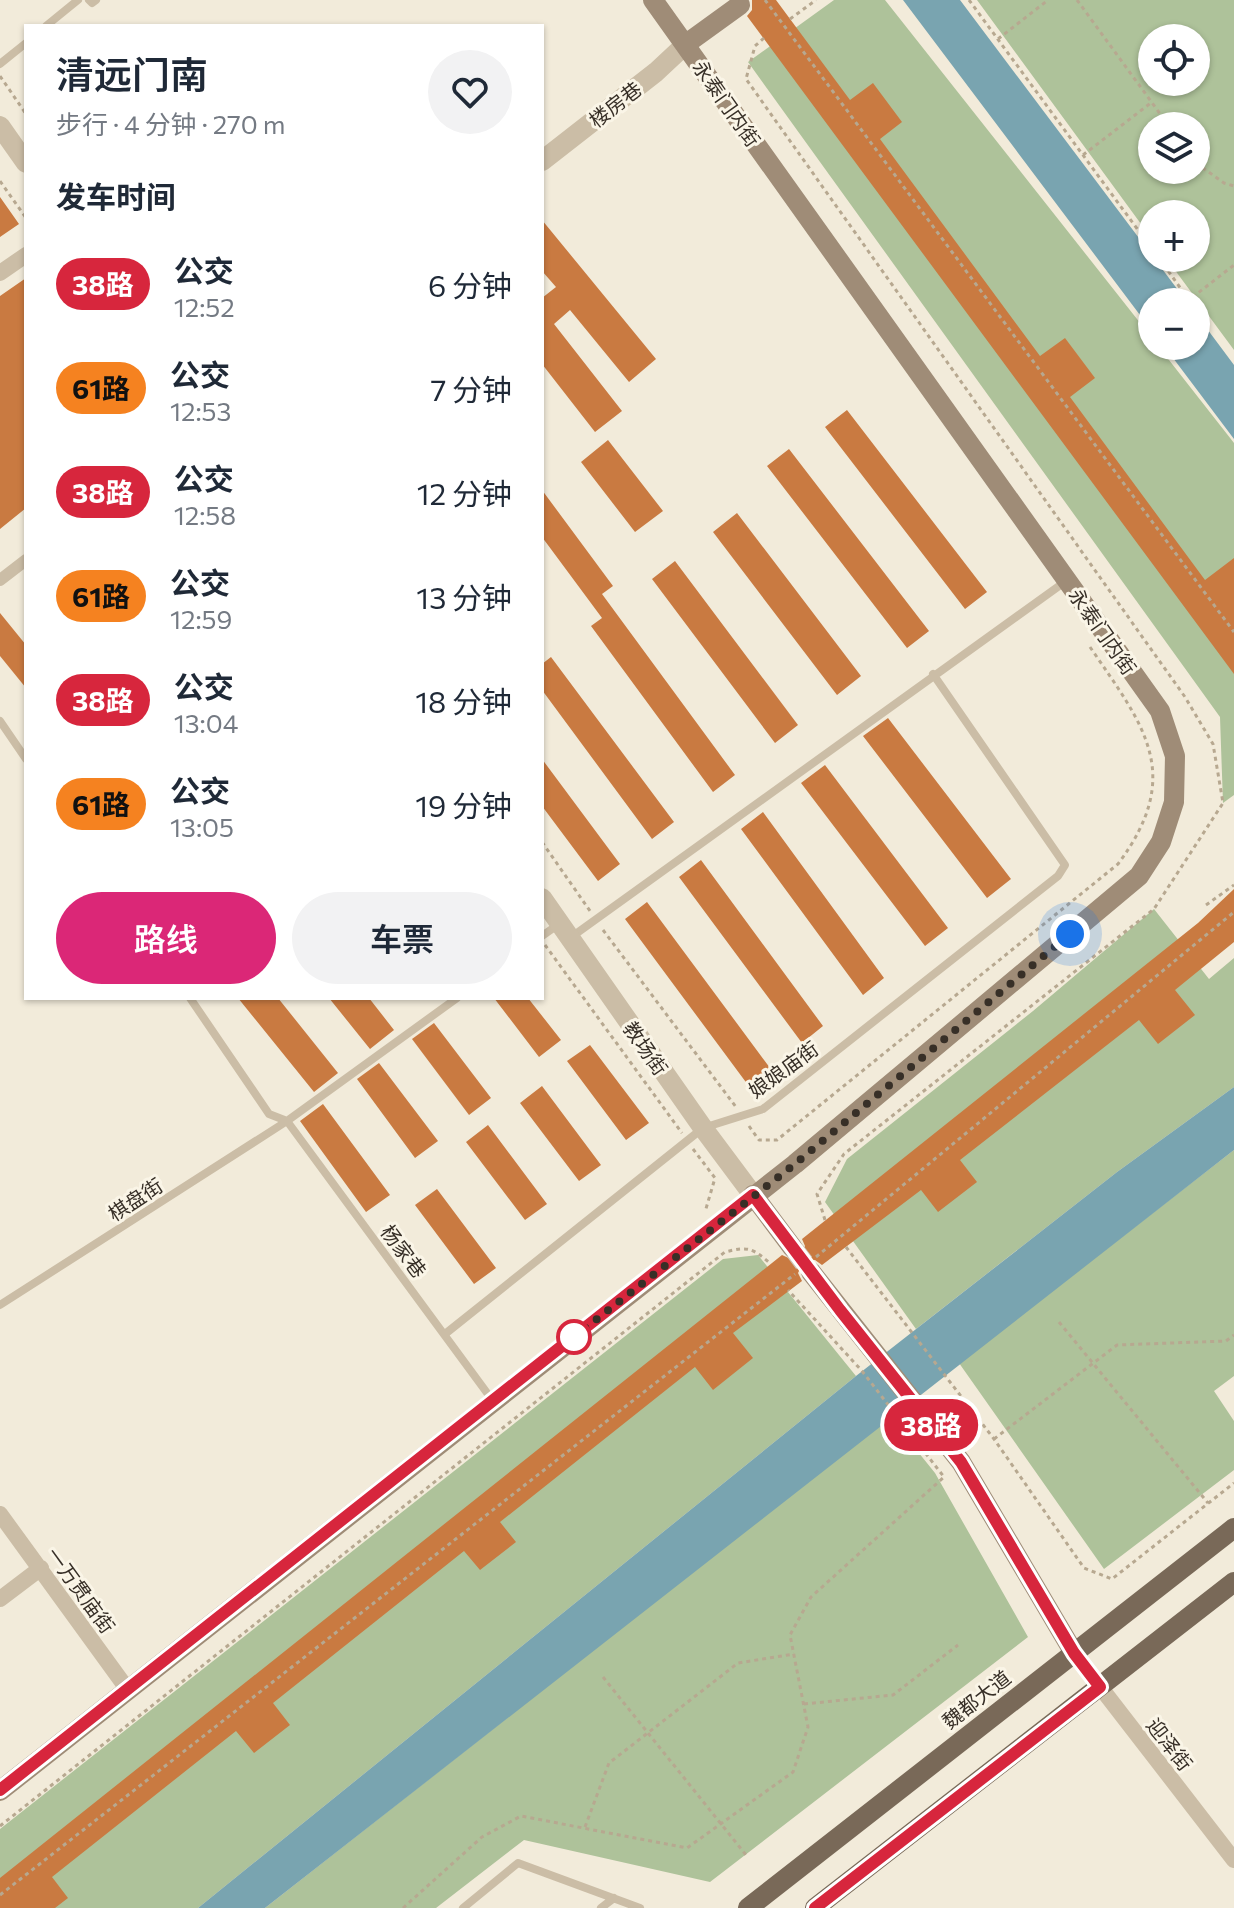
<!DOCTYPE html>
<html lang="zh">
<meta charset="utf-8">
<style>
body{margin:0;font-family:Commissioner,"Noto Sans SC",sans-serif;background:#f2f2f3;color:#1f2937;height:100vh;display:flex;flex-direction:column;font-size:30px;white-space:nowrap}
*{box-sizing:border-box;margin:0}
p{font-size:26px;color:#747a83}
.icon{flex:none;width:44px;height:44px;fill:none;stroke:currentColor;stroke-width:2;stroke-linecap:round;stroke-linejoin:round}
.map{position:relative;flex:1;overflow:hidden}
.drawer{position:absolute;left:24px;top:24px;width:520px;height:976px;display:flex;flex-direction:column;background:#fff;border-radius:0px;box-shadow:0 2px 6px #0004}
.drawer>*{flex:none}
.badge{padding:0 16px;border-radius:26px;font-size:28px;line-height:52px}
.buttons{position:absolute;left:1138px;top:24px;display:grid;gap:16px}
.buttons a{display:grid;place-items:center;width:72px;height:72px;border-radius:50%;background:#fff;box-shadow:0 2px 6px #0004;font-size:40px}
.you{position:absolute;width:40px;height:40px;margin:-20px;border:6px solid #fff;border-radius:50%;background:#1a73e8;box-shadow:0 0 0 12px #1a73e833}
.map>.badge{position:absolute;translate:-50% -50%;box-shadow:0 0 0 4px #fff}
h2{padding:0 32px;font-size:30px;line-height:72px}
.round{display:grid;place-items:center;flex:none;width:84px;height:84px;border-radius:42px;background:#f2f2f3}
.head{display:flex;align-items:center;justify-content:space-between;height:136px;padding:0 32px}
h1{font-size:38px;font-weight:600;line-height:60px}
.action{display:flex;gap:16px;margin-top:auto;padding:16px 32px}
.action a{flex:1;height:92px;border-radius:48px;background:#db2777;color:#fff;font-size:32px;font-weight:600;line-height:92px;text-align:center}
.action a+a{background:#f2f2f3;color:#1f2937}
ul{padding:0;list-style:none}
li{display:flex;align-items:center;gap:24px;height:104px;padding:0 32px}
li div{flex:1}
li b{display:block;font-size:30px}
li em{font-style:normal}
li .badge{min-width:88px;font-weight:700;text-align:center}
.map>svg:first-child{display:block}
</style>
<div class="map">
<svg width="1234" height="1908" viewBox="0 0 1234 1908">
<rect width="100%" height="100%" fill="#f2ebda"/>
<!-- green -->
<path fill="#aec29a" fill-rule="evenodd" d="M834,0H885L1152,338V346H1158L1234,443V795L1223,803L1220,717L748,62Z
M977,0H1234V350L1166,258H1196V214H1152V239ZM1152,38H1196V82H1152ZM1152,126H1196V170H1152Z
M1154,909L1209,979L1234,958V1087L1117,1172L916,1329L825,1202L847,1159L1033,1011Z
M1234,1150V1376L1214,1391L1234,1421V1470L1104,1569L959,1363Z
M758,1255L856,1376L198,1908H0V1829L723,1259Z
M890,1417L935,1473L1028,1637L710,1882L524,1840L436,1908H265Z"/>
<!-- water -->
<path fill="#79a4b0" d="M903,0H960L1187,302H1152V331Z
M1196,314L1234,365V439L1164,346H1196Z
M1234,1087V1150L265,1908H198L856,1376L1117,1172Z"/>
<!-- building -->
<path fill="#c97a41" d="M752,0H776L850,100L873,83L902,122L880,139L1040,356L1065,338L1095,378L1070,397L1205,580L1234,558V674L747,16L752,10Z
M0,197L19,224L0,237Z
M542,220L656,359L629,382L570,310L554,324L622,411L595,432L542,364V298L556,287L542,271Z
M26,278V508L0,529V296Z
M847,410L987,592L965,609L825,427Z
M608,440L663,511L635,532L581,462Z
M789,449L929,631L907,648L767,466Z
M542,490L613,586L602,594L735,775L713,792L591,626L602,618L542,537Z
M737,513L861,676L837,695L713,532Z
M675,561L798,725L775,743L652,579Z
M0,613L26,645V688L0,656Z
M551,657L674,822L652,839L542,690V664Z
M888,718L1011,879L987,898L863,736Z
M542,759L620,864L598,881L542,806Z
M825,765L948,928L925,946L801,783Z
M763,812L884,978L863,995L741,829Z
M701,860L823,1026L802,1043L679,877Z
M1234,889V942L1175,990L1195,1015L1158,1044L1139,1020L960,1160L977,1182L938,1212L921,1190L822,1265L815,1260L804,1261L798,1273L802,1281L733,1333L753,1358L713,1390L695,1367L500,1522L516,1542L480,1570L464,1551L273,1703L290,1725L254,1753L236,1731L52,1877L68,1898L55,1908H0V1878L782,1255L793,1260L800,1257L805,1246L802,1239L1198,923Z
M647,902L770,1068L748,1085L625,919Z
M238,998H278L338,1073L314,1092Z
M329,998H369L394,1030L370,1049Z
M494,998H528L561,1040L539,1057Z
M434,1023L491,1098L469,1115L412,1039Z
M590,1045L649,1123L626,1140L567,1061Z
M379,1063L438,1141L415,1158L357,1079Z
M542,1086L601,1165L579,1181L520,1103Z
M323,1104L390,1195L366,1212L300,1121Z
M488,1125L547,1204L525,1220L466,1142Z
M437,1189L496,1268L474,1284L415,1205Z"/>
<g fill="none" stroke-linecap="round" stroke-linejoin="round">
<!-- secondary-tunnel -->
<path stroke="#cdc5b6" stroke-width="20" stroke-dasharray="20 10" stroke-linecap="butt" d="M792,1247L811,1272"/>
<!-- path -->
<path stroke="#b7a890" stroke-width="3" stroke-dasharray="4 4" stroke-linecap="butt" d="M765,0L1234,632
M969,0L1152,249
M1077,0L1169,126
M790,19L816,0
M764,38L755,46L746,79L1185,697L1213,744L1223,803L1154,909L844,1154L817,1194L825,1220
M998,39L1048,0
M0,76L26,114
M1083,155L1152,102
M1196,163L1224,183L1234,186
M0,181L26,218
M1159,258L1189,300L1234,265
M542,842L590,911
M1206,905L1234,885
M603,930L736,1107
M545,945L682,1133
M749,1126L759,1140H777L1118,864C1185,774 1144,726 1090,647
M693,1149L715,1178L705,1212
M846,1247L994,1439L1084,1568L1112,1579L1234,1483
M816,1257L1234,912
M1059,1322L1208,1503
M994,1439L1117,1345L1226,1341L1234,1335
M603,1677L746,1855
M804,1704L893,1695L958,1645
M0,1826L725,1252C749,1246 752,1248 771,1264
M585,1827L609,1763L738,1663L794,1654
M0,1895L795,1274
M403,1908L482,1837L521,1816L687,1848L793,1772L808,1727L790,1635L811,1597L944,1477L862,1371L788,1290"/>
<!-- service -->
<path stroke="#cbbda6" stroke-width="8" d="M89,0L92,3L96,0
M46,26L78,0
M0,64L26,43
M0,721L26,759
M542,936L559,924
M570,938L1066,581
M190,998L269,1114L287,1121
M287,1121L493,1401
M0,1305L287,1121L457,998
M445,1334L703,1128L763,1109L1058,876L1065,865L933,674
M463,1908L518,1863L640,1908
M601,1908L614,1898"/>
<!-- pedestrian -->
<path stroke="#cbbda6" stroke-width="12" d="M0,580L26,560"/>
<!-- minor -->
<path stroke="#cbbda6" stroke-width="16" d="M0,273L26,255
M0,1514L128,1690
M0,1599L41,1568
M1074,1653L1234,1860"/>
<!-- tertiary -->
<path stroke="#cbbda6" stroke-width="20" d="M0,126L26,163
M542,161L656,72L686,44
M542,898L703,1128L753,1195"/>
<!-- secondary -->
<path stroke="#9f8c77" stroke-width="20" d="M686,44L740,5
M753,1195L792,1247
M811,1272L961,1462L1074,1653
M0,1791L795,1164L1139,876L1161,842L1174,802L1175,756L1160,711L653,0"/>
<!-- primary -->
<path stroke="#796958" stroke-width="20" d="M748,1908L1234,1528
M815,1908L1234,1582"/>
</g>
<g fill="none" stroke-linecap="round" stroke-linejoin="round">
<!-- line casing -->
<g stroke="#fff" stroke-width="18">
<path id="line" d="M0,1790L753,1195L840,1310L961,1462L1074,1653L1100,1687L815,1908"/>
</g>
<!-- line -->
<use href="#line" stroke="#d7263d" stroke-width="12"/>
<!-- walk -->
<path stroke="#372f27" stroke-width="8" stroke-dasharray="0 14.4" d="M574,1337L795,1164L1070,934"/>
</g>
<!-- markers -->
<circle fill="#fff" stroke="#d7263d" stroke-width="4" cx="574" cy="1337" r="16"/>
<g text-anchor="middle" dominant-baseline="central" stroke-width="6" stroke-linejoin="round" paint-order="stroke">
<!-- street labels -->
<g font-size="20" fill="#372f27" stroke="#faf5e7">
<text transform="translate(727 103) rotate(55)">永泰门内街</text>
<text transform="translate(615 104) rotate(-38)">楼房巷</text>
<text transform="translate(1103 631) rotate(55)">永泰门内街</text>
<text transform="translate(646 1048) rotate(55)">教场街</text>
<text transform="translate(783 1069) rotate(-36)">娘娘庙街</text>
<text transform="translate(135 1199) rotate(-33)">棋盘街</text>
<text transform="translate(404 1251) rotate(53)">杨家巷</text>
<text transform="translate(81 1590) rotate(54)">一万贯庙街</text>
<text transform="translate(976 1699) rotate(-38)">魏都大道</text>
<text transform="translate(1170 1744) rotate(52)">迎泽街</text>
</g>
</g>
</svg>
<div class="buttons">
<a><svg class="icon" aria-label="locate" viewBox="0 0 24 24"><circle cx="12" cy="12" r="6"/><path d="M12 2v4M12 18v4M2 12h4M18 12h4"/></svg></a>
<a><svg class="icon" aria-label="layers" viewBox="0 0 24 24"><path d="M12 4l9 5-9 5-9-5zM3 14l9 5 9-5"/></svg></a>
<a>+</a>
<a>−</a>
</div>
<div class="you" style="left:1070px;top:934px"></div>
<b class="badge" style="left:931px;top:1425px;background:#d7263d;color:#fff">38路</b>
<section class="drawer">
<div class="head"><div><h1>清远门南</h1><p>步行 · 4 分钟 · 270 m</p></div><a class="round"><svg class="icon" aria-label="heart" viewBox="0 0 24 24"><path d="M12 20l-8-8c-3-5 5-10 8-4 3-6 11-1 8 4z"/></svg></a></div>
<h2>发车时间</h2>
<ul>
<li><span class="badge" style="background:#d7263d;color:#fff">38路</span><div><b>公交</b><p>12:52</p></div><em>6 分钟</em></li>
<li><span class="badge" style="background:#f58220;color:#111">61路</span><div><b>公交</b><p>12:53</p></div><em>7 分钟</em></li>
<li><span class="badge" style="background:#d7263d;color:#fff">38路</span><div><b>公交</b><p>12:58</p></div><em>12 分钟</em></li>
<li><span class="badge" style="background:#f58220;color:#111">61路</span><div><b>公交</b><p>12:59</p></div><em>13 分钟</em></li>
<li><span class="badge" style="background:#d7263d;color:#fff">38路</span><div><b>公交</b><p>13:04</p></div><em>18 分钟</em></li>
<li><span class="badge" style="background:#f58220;color:#111">61路</span><div><b>公交</b><p>13:05</p></div><em>19 分钟</em></li>
</ul>
<div class="action"><a>路线</a><a>车票</a></div>
</section>
</div>
